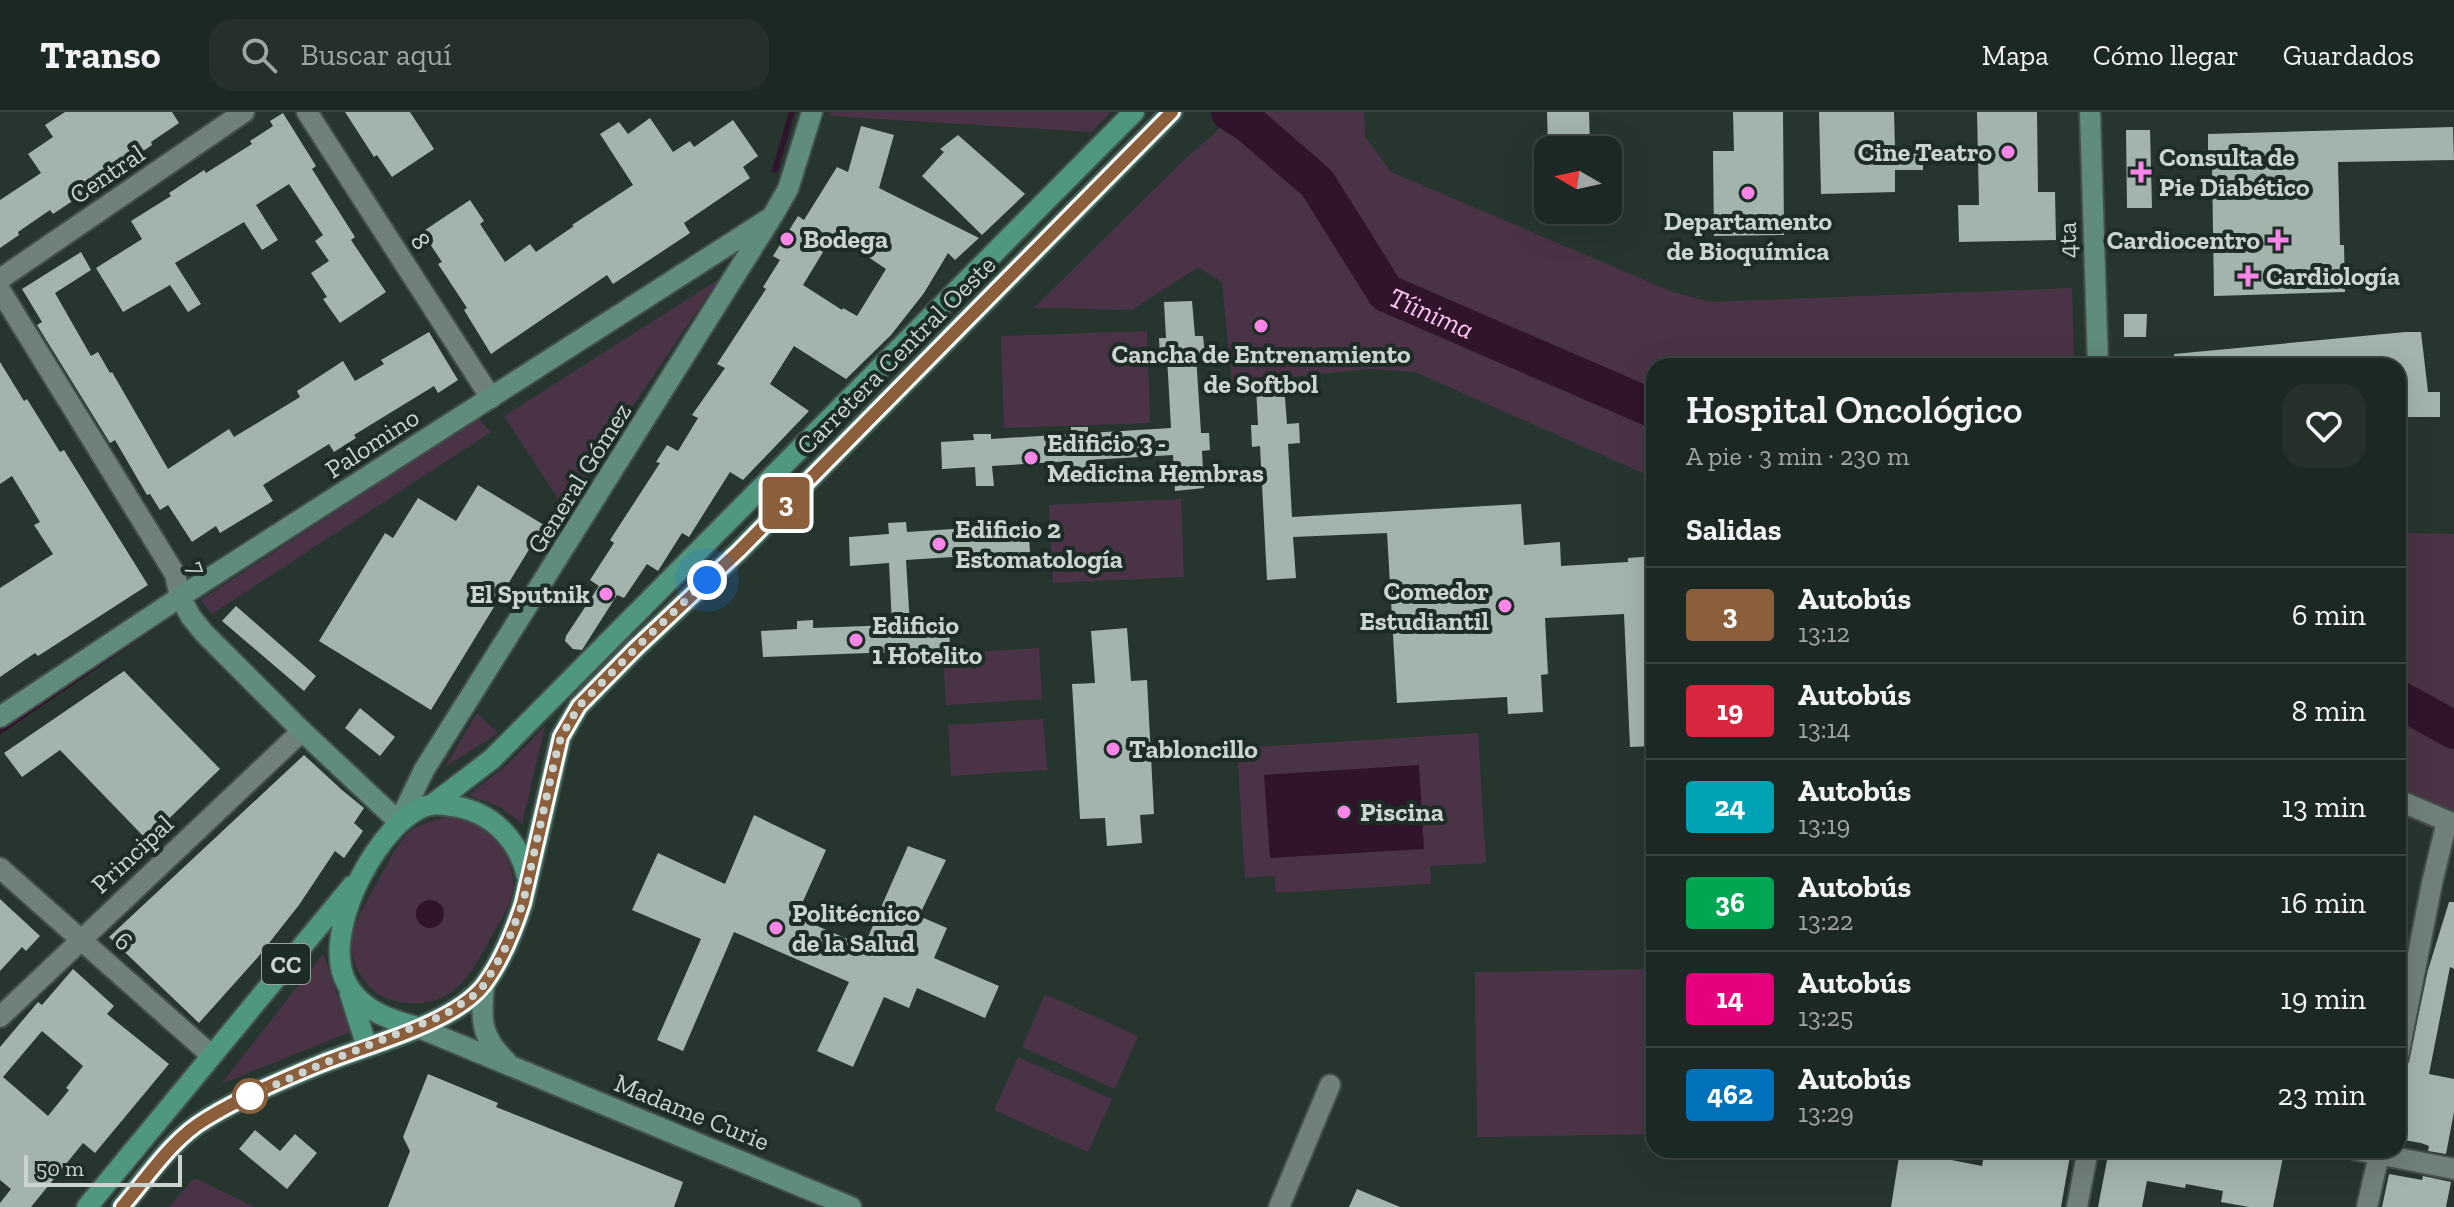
<!DOCTYPE html>
<html lang="es">
<meta charset="utf-8">
<style>
body{margin:0;font-family:"Zilla Slab",serif;background:#25302b;color:#f1f3f6;height:100vh;display:flex;flex-direction:column;font-size:30px;white-space:nowrap}
*{box-sizing:border-box;margin:0}
p{font-size:26px;color:#a0a6a6}
.icon{flex:none;width:44px;height:44px;fill:none;stroke:currentColor;stroke-width:2;stroke-linecap:round;stroke-linejoin:round}
.map{position:relative;flex:1;overflow:hidden}
.drawer{position:absolute;left:1646px;top:246px;width:760px;height:800px;display:flex;flex-direction:column;background:#1c2823;border-radius:24px;box-shadow:0 8px 32px #0002,0 0 0 2px #3a4441}
.drawer>*{flex:none}
.badge{padding:0 16px;border-radius:6px;font-size:28px;line-height:52px}
.needle{width:52px;rotate:279deg}
.controls{position:absolute;left:1534px;top:24px;display:grid;gap:16px}
.controls a{display:grid;place-items:center;width:88px;height:88px;border-radius:16px;background:#1c2823;box-shadow:0 8px 32px #0002,0 0 0 2px #3a4441;font-size:40px}
.scale{position:absolute;left:24px;bottom:20px;width:158px;box-sizing:border-box;padding-left:8px;border:4px solid #cbd4d0;border-top:0;font-size:22px;line-height:28px;white-space:nowrap;color:#cbd4d0;-webkit-text-stroke:6px #1d2c26;paint-order:stroke}
.you{position:absolute;width:40px;height:40px;margin:-20px;border:6px solid #fff;border-radius:50%;background:#1a73e8;box-shadow:0 0 0 12px #1a73e833}
.map>.badge{position:absolute;translate:-50% -50%;box-shadow:0 0 0 4px #fff}
h2{padding:0 40px;font-size:30px;line-height:72px}
.round{display:grid;place-items:center;flex:none;width:84px;height:84px;border-radius:24px;background:#25302b}
.summary{display:flex;align-items:center;justify-content:space-between;height:136px;padding:0 40px}
h1{font-size:38px;font-weight:600;line-height:60px}
ul{padding:0;list-style:none}
li{display:flex;align-items:center;gap:24px;height:96px;padding:0 40px;border-top:2px solid #3a4441}
li div{flex:1}
li b{display:block;font-size:30px}
li em{font-style:normal}
li .badge{min-width:88px;font-weight:700;text-align:center}
header{display:flex;align-items:center;gap:48px;box-sizing:border-box;height:112px;padding:0 40px;background:#1c2823;border-bottom:2px solid #3a4441}
header strong{font-size:38px}
nav{display:flex;gap:44px;margin-inline-start:auto;font-size:28px}
.search{width:560px;height:72px;background:#25302b;display:flex;align-items:center;gap:20px;box-sizing:border-box;padding:0 28px;border-radius:24px;color:#a0a6a6;font-size:30px}
.map>svg:first-child{display:block}
</style>
<header>
<strong>Transo</strong>
<div class="search"><svg class="icon" aria-label="search" viewBox="0 0 24 24"><circle cx="10" cy="10" r="6"/><path d="M15 15l6 6"/></svg>Buscar aquí</div>
<nav><a>Mapa</a><a>Cómo llegar</a><a>Guardados</a></nav>
</header>
<div class="map">
<svg width="2454" height="1095" viewBox="0 0 2454 1095">
<rect width="100%" height="100%" fill="#26362f"/>
<!-- green -->
<path fill="#4b3347" d="M831,0H1110L1092,20L830,4Z
M1238,0H1364L1365,25L1391,60L1670,179L1710,190L2072,176L2074,254H1654V366L1415,260L1369,257L1232,271L1222,170L1198,155L1132,198L1034,196L1181,51Z
M718,168L564,396L504,304Z
M1147,219L1150,311L1004,316L1001,224Z
M478,306L491,320L212,502L201,488Z
M1181,387L1184,465L1053,471L1049,393Z
M2398,421L2454,422V726L2398,702Z
M1039,536L1042,587L946,593L943,542Z
M477,601L498,621L445,655Z
M1043,607L1047,658L951,664L948,613Z
M545,614L522,712L500,695L469,683L508,652Z
M1478,621L1486,751L1430,754L1431,772L1276,781L1275,764L1245,766L1237,636Z
M446,705C477,707 500,719 509,751C511,758 514,768 513,775C512,792 499,811 491,825C472,861 453,896 407,891C397,890 386,887 378,882C370,876 363,867 358,859C341,826 362,798 378,769C387,754 395,735 407,722C417,712 432,709 446,705Z
M323,842L350,920L221,972Z
M1654,857V1022L1477,1025L1475,860Z
M1045,882L1138,924L1115,977L1022,935Z
M1018,945L1112,987L1088,1040L994,998Z
M194,1066L255,1095H169Z"/>
<!-- water -->
<path fill="#30142b" d="M1419,653L1424,737L1270,746L1264,663Z
M416 802a14 14 0 1 1 28 0a14 14 0 1 1-28 0Z"/>
<g fill="none" stroke-linecap="round" stroke-linejoin="round">
<!-- stream -->
<path stroke="#30142b" stroke-width="6" d="M775,58L792,0
M0,619L152,515"/>
<!-- river -->
<g stroke="#30142b" stroke-width="38">
<path id="s1" d="M1230,0L1249,12L1317,71L1386,181L1654,297"/>
<path d="M2398,587L2454,618"/>
</g>
</g>
<!-- building -->
<path fill="#a2b4ac" fill-rule="evenodd" d="M65,0H172L179,11L151,30L152,33L127,50L128,52L53,102L50,98L18,120L19,123L0,136V88L41,61L28,42L53,25L45,13Z
M345,0H410L434,37L392,65L377,43L374,45Z
M1547,0H1589L1590,34L1548,35Z
M1733,0H1783L1784,123L1714,124L1713,39H1734Z
M1819,0H1894L1895,37H1923V58H1895V80L1821,82Z
M1977,0H2037L2038,80H2055L2056,128L1959,130L1958,93H1979Z
M283,1L316,54L312,57L355,125L351,128L386,180L340,211L323,187L327,185L311,161L329,149L315,129L323,123L289,72L256,93L278,128L262,138L244,110L175,151L201,192L188,200L170,173L123,200L96,156L142,127L131,109L171,84L169,81L204,58L206,61L252,32L250,29L273,14L270,9Z
M650,6L673,40L690,29L694,35L733,8L758,44L743,55L750,66L684,111L690,121L613,172L607,163L491,242L464,198L467,196L438,152L442,150L422,120L470,88L484,109L480,112L505,150L530,132L536,140L574,114L572,113L633,73L600,22L619,10L628,22Z
M861,14L894,23L879,76L979,126L955,148L948,141L924,181L891,223L846,267L794,234L770,272L809,299L743,368L730,360L689,425L682,421L658,459L647,452L624,486L617,483L582,538L573,537L565,529L566,524L599,474L590,468L614,431L610,428L660,351L656,350L667,333L678,339L698,306L692,303L725,256L717,252L766,177L763,175L780,148L773,144L798,104L804,108L837,55L848,60ZM834,122L886,157L857,204L843,196L842,198L803,173Z
M2453,15L2454,48L2338,50L2340,133H2344L2345,180L2214,184L2212,52H2208V22Z
M2126,18H2150L2152,96H2127Z
M958,23L1025,82L982,123L922,64L944,40L940,37Z
M81,140L91,158L55,181L91,244L98,240L110,261L112,260L168,357L229,317L234,325L300,285L297,279L343,249L355,269L384,252L381,248L429,220L458,268L438,281L434,274L354,323L356,326L334,340L329,332L263,373L273,389L220,421L216,414L192,430L168,393L160,398L150,382L147,383L115,328L110,331L37,213L42,210L22,177Z
M1192,189L1195,224H1203L1205,243H1196L1201,321H1209L1210,338L1202,339L1204,376L1175,379L1173,343L1089,348V366L1073,367L1072,349L992,354L994,374H976L975,355L942,357L941,330L974,328L973,322H991V327L1071,322V315H1088V321L1171,316L1167,245L1160,246L1159,226H1166L1164,190Z
M2124,202H2147L2146,225H2124Z
M2405,220H2421L2428,280H2440V305H2398V254H2175L2174,242Z
M0,250L24,289L27,287L60,340L64,338L148,473L38,544L35,541L0,565V476L53,442L34,413L40,410L12,364L0,372Z
M1284,273L1287,312L1299,311L1300,331L1288,332L1292,405L1521,392L1524,433L1560,430L1561,454L1628,450V446L1654,444V634L1630,635L1624,502L1545,506L1548,562L1541,563L1543,600L1508,602L1507,585L1397,591L1387,421L1293,425L1296,466L1267,468L1260,334L1252,335L1251,313H1258L1256,275Z
M478,373L544,413L431,598L319,529L385,421L393,426L418,386L456,409Z
M906,410L907,420L1028,412L1030,440L906,448L910,514L949,512L950,538L912,540V555L896,556L895,540L763,545L761,519L797,517V509L813,508V516L892,513L889,451L850,454L849,425L889,422L888,411Z
M236,494L316,564L304,579L222,509Z
M1127,516L1131,569L1147,568L1154,702L1140,703L1142,731L1107,734L1105,706L1080,707L1072,572L1095,571L1091,519Z
M124,559L220,657L147,728L60,638L22,665L4,641Z
M360,596L395,625L380,644L345,616Z
M304,643L342,678L364,696L354,711L363,719L344,746L335,739L299,793L258,845L199,911L109,825Z
M754,703L826,738L796,805L864,834L908,734L946,748L919,804L947,816L934,846L999,874L985,906L917,876L909,896L884,885L853,955L817,939L849,870L734,820L683,939L657,928L701,827L632,798L658,741L725,772Z
M0,787L40,824L26,839L22,835L0,859Z
M2449,790H2454V857L2450,855L2429,962L2454,967V1000L2446,1042L2428,1039L2429,1034L2421,1031L2398,1027V999L2428,858Z
M73,857L114,894L107,902L169,952L95,1041L83,1031L31,1095H0V1091L11,1077L0,1068V935L38,890L42,893ZM42,919L83,954L66,976L69,978L48,1004L3,965Z
M428,962L498,991L496,995L683,1070L674,1095H388L410,1039L403,1025Z
M255,1018L280,1039L295,1022L317,1041L287,1077L239,1037Z
M1900,1038L1982,1054L1985,1038H2071L2061,1095H1891Z
M2109,1038H2249L2283,1045L2273,1095H2249L2221,1090L2223,1079L2186,1072L2185,1076L2147,1069L2142,1095H2098Z
M2389,1062L2422,1068L2423,1064L2451,1070L2446,1095H2382Z
M1357,1077L1400,1095H1349Z"/>
<g fill="none" stroke-linecap="round" stroke-linejoin="round">
<!-- street casing -->
<g stroke="#44504b" stroke-width="24">
<path id="street" d="M307,0L491,286
M0,167L244,0
M0,178L175,462L180,485
M2398,688L2454,712
M0,756L211,943
M0,905L302,619
M2398,945L2432,771L2447,709
M2357,1038L2454,1057
M1279,1095L1330,973
M2077,1095L2088,1038
M2367,1095L2380,1038"/>
</g>
<!-- secondary casing -->
<g stroke="#44504b" stroke-width="24">
<path id="secondary" d="M2090,0L2098,254
M180,485L191,505L204,521L302,619L399,710L424,658L773,103L788,77L812,0
M0,605L180,485L767,108
M484,873C481,909 480,924 507,950
M417,915L851,1095"/>
</g>
<!-- primary casing -->
<g stroke="#44504b" stroke-width="24">
<path id="primary" d="M433,692L492,647L1134,0
M350,882L367,935
M417,915C390,908 361,898 347,872C320,824 373,722 417,698C429,691 439,692 452,694C491,699 518,727 527,764
M87,1095L352,774
M122,1095C147,1065 172,1027 206,1007C242,985 282,968 321,952C367,933 454,912 484,873C502,849 514,819 523,791L561,625L579,594L636,536L739,439L1172,0"/>
</g>
<!-- street -->
<use href="#street" stroke="#70817a" stroke-width="20"/>
<!-- secondary -->
<use href="#secondary" stroke="#608c7c" stroke-width="20"/>
<!-- primary -->
<use href="#primary" stroke="#4f977f" stroke-width="20"/>
</g>
<g fill="none" stroke-linecap="round" stroke-linejoin="round">
<!-- line casing -->
<g stroke="#fff" stroke-width="18">
<path id="line" d="M122,1095C148,1065 172,1027 206,1007C242,985 282,968 321,952C367,933 454,912 484,873C502,849 514,819 523,791L561,625L579,594L636,536L739,439L1172,0"/>
</g>
<!-- line -->
<use href="#line" stroke="#8b5e3c" stroke-width="12"/>
<!-- walk -->
<path stroke="#cbd4d0" stroke-width="8" stroke-dasharray="0 14.4" d="M250,984L322,952L444,903L472,885L484,873L504,839L523,791L555,647L561,625L579,594L636,536L707,468"/>
</g>
<!-- markers -->
<g fill="#fa87e7" stroke="#1d2c26" stroke-width="3">
<circle cx="2008" cy="40" r="8"/>
<path d="M2137 48h8v8h8v8h-8v8h-8v-8h-8v-8h8z"/>
<circle cx="1748" cy="81" r="8"/>
<circle cx="787" cy="127" r="8"/>
<path d="M2274 116h8v8h8v8h-8v8h-8v-8h-8v-8h8z"/>
<path d="M2244 152h8v8h8v8h-8v8h-8v-8h-8v-8h8z"/>
<circle cx="1261" cy="214" r="8"/>
<circle cx="1031" cy="346" r="8"/>
<circle cx="939" cy="432" r="8"/>
<circle cx="606" cy="482" r="8"/>
<circle cx="1505" cy="494" r="8"/>
<circle cx="856" cy="528" r="8"/>
<circle cx="1113" cy="637" r="8"/>
<circle cx="1344" cy="700" r="8"/>
<circle cx="776" cy="816" r="8"/>
</g>
<circle fill="#fff" stroke="#8b5e3c" stroke-width="4" cx="250" cy="984" r="16"/>
<g text-anchor="middle" dominant-baseline="central" stroke-width="8" stroke-linejoin="round" paint-order="stroke">
<!-- shield labels -->
<rect fill="#1d2c26" stroke="#97a29d" stroke-width="2" x="262" y="832" width="48" height="40" rx="6"/>
<g font-size="24" font-weight="bold" fill="#cbd4d0">
<text x="286" y="852">CC</text>
</g>
<!-- poi labels -->
<g font-size="26" font-weight="bold" fill="#cbd4d0" stroke="#1d2c26" text-anchor="start">
<text x="1992" y="40" text-anchor="end">Cine Teatro</text>
<text x="2159" y="45">Consulta de<tspan x="2159" dy="30">Pie Diabético</tspan></text>
<text x="1748" y="109" text-anchor="middle">Departamento<tspan x="1748" dy="30">de Bioquímica</tspan></text>
<text x="803" y="127">Bodega</text>
<text x="2260" y="128" text-anchor="end">Cardiocentro</text>
<text x="2266" y="164">Cardiología</text>
<text x="1261" y="242" text-anchor="middle">Cancha de Entrenamiento<tspan x="1261" dy="30">de Softbol</tspan></text>
<text x="1047" y="331">Edificio 3 -<tspan x="1047" dy="30">Medicina Hembras</tspan></text>
<text x="955" y="417">Edificio 2<tspan x="955" dy="30">Estomatología</tspan></text>
<text x="1489" y="479" text-anchor="end">Comedor<tspan x="1489" dy="30">Estudiantil</tspan></text>
<text x="590" y="482" text-anchor="end">El Sputnik</text>
<text x="872" y="513">Edificio<tspan x="872" dy="30">1 Hotelito</tspan></text>
<text x="1129" y="637">Tabloncillo</text>
<text x="1360" y="700">Piscina</text>
<text x="792" y="801">Politécnico<tspan x="792" dy="30">de la Salud</tspan></text>
</g>
<!-- street labels -->
<g font-size="26" fill="#cbd4d0" stroke="#1d2c26">
<text transform="translate(107 62) rotate(-34)">Central</text>
<text transform="translate(2067 128) rotate(-91)">4ta</text>
<text transform="translate(421 129) rotate(57)">8</text>
<text transform="translate(896 243) rotate(-45)">Carretera Central Oeste</text>
<text transform="translate(372 331) rotate(-33)">Palomino</text>
<text transform="translate(579 366) rotate(-58)">General Gómez</text>
<text transform="translate(197 456) rotate(70)">7</text>
<text transform="translate(132 742) rotate(-43)">Principal</text>
<text transform="translate(124 829) rotate(42)">6</text>
<text transform="translate(692 1000) rotate(22)">Madame Curie</text>
</g>
<!-- water labels -->
<g font-size="28" font-style="italic" fill="#fec4f2" stroke="#1d2c26">
<text stroke="none"><textPath href="#s1" startOffset="292">Tíinima</textPath></text>
</g>
</g>
</svg>
<div class="controls">
<a><svg class="needle" viewBox="-14 -14 28 28"><path d="M0-13l5 13h-10z" fill="#e53935"/><path d="M0 13l5-13h-10z" fill="#a0a6a6"/></svg></a>
</div>
<div class="scale">50 m</div>
<div class="you" style="left:707px;top:468px"></div>
<b class="badge" style="left:786px;top:391px;background:#8b5e3c;color:#fff">3</b>
<section class="drawer">
<div class="summary"><div><h1>Hospital Oncológico</h1><p>A pie · 3 min · 230 m</p></div><a class="round"><svg class="icon" aria-label="heart" viewBox="0 0 24 24"><path d="M12 20l-8-8c-3-5 5-10 8-4 3-6 11-1 8 4z"/></svg></a></div>
<h2>Salidas</h2>
<ul>
<li><span class="badge" style="background:#8b5e3c;color:#fff">3</span><div><b>Autobús</b><p>13:12</p></div><em>6 min</em></li>
<li><span class="badge" style="background:#d7263d;color:#fff">19</span><div><b>Autobús</b><p>13:14</p></div><em>8 min</em></li>
<li><span class="badge" style="background:#00a3b4;color:#fff">24</span><div><b>Autobús</b><p>13:19</p></div><em>13 min</em></li>
<li><span class="badge" style="background:#00a651;color:#fff">36</span><div><b>Autobús</b><p>13:22</p></div><em>16 min</em></li>
<li><span class="badge" style="background:#e6007e;color:#fff">14</span><div><b>Autobús</b><p>13:25</p></div><em>19 min</em></li>
<li><span class="badge" style="background:#0072bc;color:#fff">462</span><div><b>Autobús</b><p>13:29</p></div><em>23 min</em></li>
</ul>
</section>
</div>
